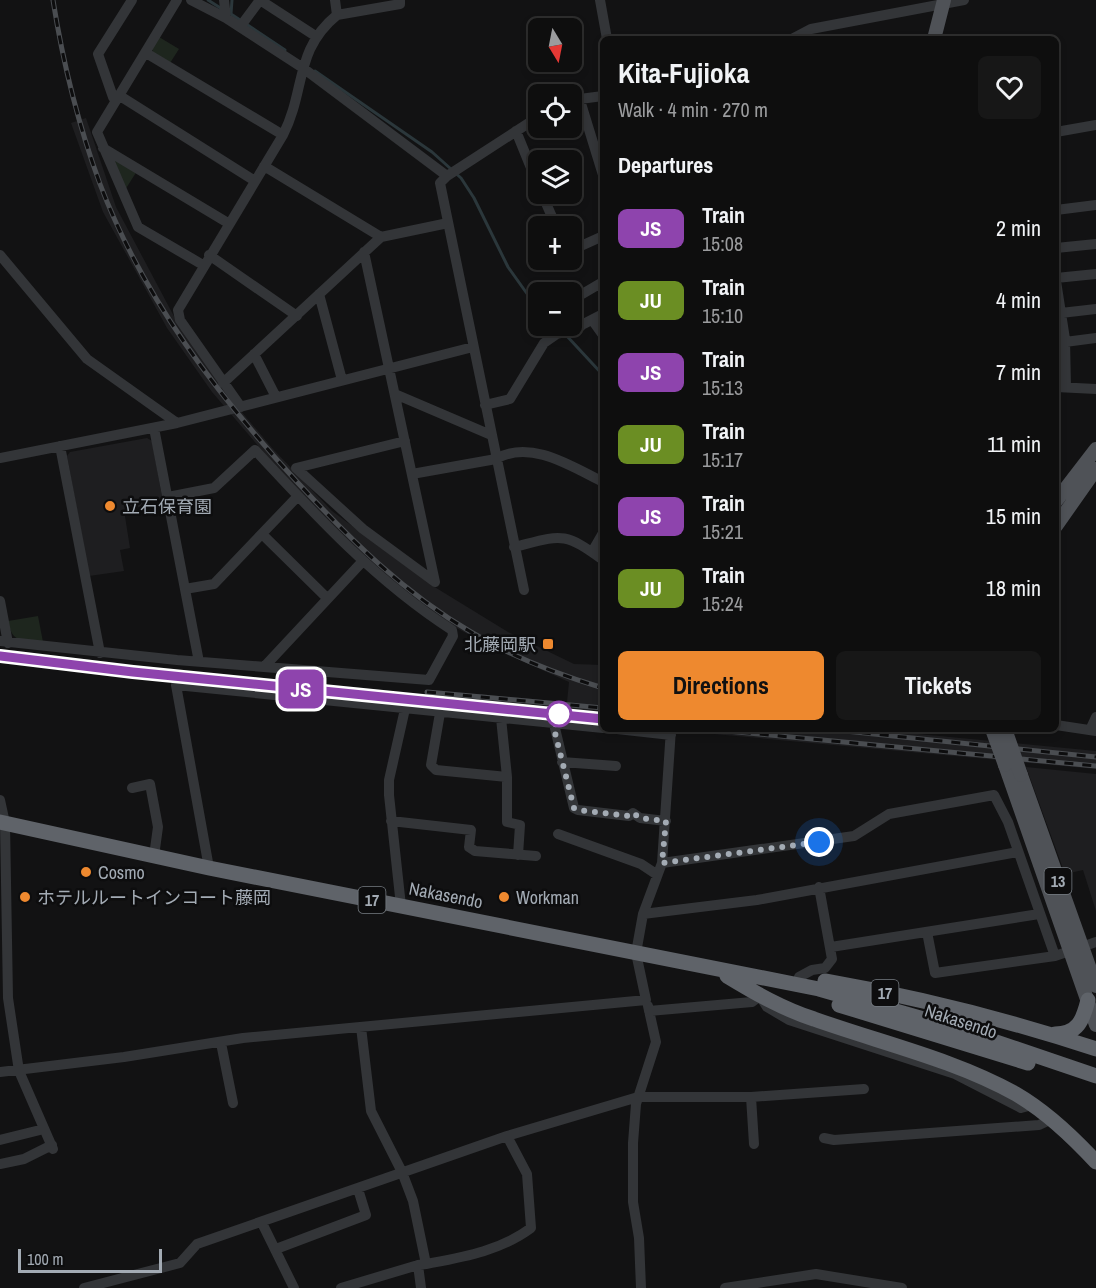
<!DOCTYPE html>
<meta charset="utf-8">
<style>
body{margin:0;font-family:"Archivo Narrow","Noto Sans JP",sans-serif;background:#171717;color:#f1f3f6;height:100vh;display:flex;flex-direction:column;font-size:22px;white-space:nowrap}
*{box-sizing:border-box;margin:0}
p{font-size:20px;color:#9b9c9e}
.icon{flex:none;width:33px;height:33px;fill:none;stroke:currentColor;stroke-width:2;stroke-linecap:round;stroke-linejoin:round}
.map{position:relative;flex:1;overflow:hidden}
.side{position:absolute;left:600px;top:36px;width:459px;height:696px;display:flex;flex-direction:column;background:#0e0e0e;border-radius:9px;box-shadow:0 3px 9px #0003,0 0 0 2px #2e2e2e}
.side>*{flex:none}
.badge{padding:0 12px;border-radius:9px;font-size:21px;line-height:39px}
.needle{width:39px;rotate:170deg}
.fabs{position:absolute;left:528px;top:18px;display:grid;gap:12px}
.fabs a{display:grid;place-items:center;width:54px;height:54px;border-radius:9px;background:#0e0e0e;box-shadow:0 3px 9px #0003,0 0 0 2px #2e2e2e;font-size:30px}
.scale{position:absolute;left:18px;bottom:15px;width:144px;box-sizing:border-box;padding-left:6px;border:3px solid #a3abb4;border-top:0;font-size:16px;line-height:21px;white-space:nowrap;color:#a3abb4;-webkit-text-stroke:4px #0d0d0e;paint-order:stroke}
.you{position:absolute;width:30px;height:30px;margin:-15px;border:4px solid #fff;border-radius:50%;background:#1a73e8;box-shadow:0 0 0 9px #1a73e833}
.map>.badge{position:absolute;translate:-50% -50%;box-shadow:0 0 0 3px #fff}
h2{padding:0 18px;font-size:22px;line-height:54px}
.round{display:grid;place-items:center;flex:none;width:63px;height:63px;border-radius:9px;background:#171717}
.summary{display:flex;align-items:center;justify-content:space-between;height:102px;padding:0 18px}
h1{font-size:28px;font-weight:700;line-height:45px}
.primary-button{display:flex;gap:12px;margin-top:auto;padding:12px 18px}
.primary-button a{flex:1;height:69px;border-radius:9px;background:#ee892f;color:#111;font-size:24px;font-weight:700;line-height:69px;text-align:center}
.primary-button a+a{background:#171717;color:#f1f3f6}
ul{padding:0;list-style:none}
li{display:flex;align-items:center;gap:18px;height:72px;padding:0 18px}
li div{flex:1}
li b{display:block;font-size:22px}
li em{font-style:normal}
li .badge{min-width:66px;font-weight:700;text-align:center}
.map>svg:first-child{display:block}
</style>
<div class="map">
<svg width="1096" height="1288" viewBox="0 0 1096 1288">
<rect width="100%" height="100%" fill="#121213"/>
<!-- built -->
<path fill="#1e1e20" d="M86,118L116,207L177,322L240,410L273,449L332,511L433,586L508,632L574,664L603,665V724L477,711L478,694L567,702L569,682L495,649L444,621L373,569L266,455L212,392L167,328L103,212L71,123Z
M147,438L152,441L163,502L124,510L130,548L120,550L124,571L89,576L67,456L70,452Z
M659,729H866L1096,751V769Z
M1026,767L1096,774V911L1083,870L1065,874Z"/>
<!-- green -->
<path fill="#1e261e" d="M159,37L179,49L170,63L153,53L152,48Z
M111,155L137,171L125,190Z
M38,616L43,642C23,640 12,644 8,621Z"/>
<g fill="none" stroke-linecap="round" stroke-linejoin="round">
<!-- stream -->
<path stroke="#2b373b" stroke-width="3" d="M208,0L222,9
M228,12L285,50
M231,14L232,0
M315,71L432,152L461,178L474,198L508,267L538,309
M565,334L603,375"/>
<!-- minor -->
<path stroke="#333538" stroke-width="10" d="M132,0L98,54L113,97L120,96L255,181
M177,0L97,132L138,227L203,265
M191,0L226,18L303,68L447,176
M224,0L226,18
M600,0L607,39
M337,15L400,4V0
M240,27L260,0L317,37
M792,39L811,29L964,0
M146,53L283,135
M579,97L603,175
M572,100L603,96
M516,131L538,185
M1056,132L1096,125
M103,148L228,223
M264,166L381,237
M542,194L556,226
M1056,210L1096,205
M1056,248L1096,244
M572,250L603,236
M364,252L435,582
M0,255L87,359L177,423
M209,255L297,316
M536,266L550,260
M1056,278L1096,274
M1056,281L1065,339L1066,387
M319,294L342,380
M572,300L601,283L603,288
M572,309L581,326
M1061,313L1096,309
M593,321L603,335
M1065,342L1096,338
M254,354L276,397
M223,383L381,237L448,223
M1056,387L1096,389
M395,394L491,435
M485,405L510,399L544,343L557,334L570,331L603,314
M241,407L180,320L178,310L283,135C306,90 294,50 337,15L335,0
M154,428L199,662
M60,446L100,653
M0,458L177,423L473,347
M296,468L363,529L435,582
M296,468L405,441
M412,474L496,459C530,439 571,466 603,482
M262,534L327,598
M514,547C562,535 563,531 603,560
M592,552L603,533
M185,589L214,584L298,496
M524,590L440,183L447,176L538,117
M0,601L8,643
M0,641L177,660L429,680L453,636L452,630C376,581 316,516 255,450L214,488L168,497
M264,667L362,562
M440,713L431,765L436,770L507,777V822L520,825L518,855
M501,718L507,777
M554,724L574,808L578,810L629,816L633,813L640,818L666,821
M1056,725L1096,731
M617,729L671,735
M1090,730L1096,717
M562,762L616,766
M132,788L150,784L158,827L154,856
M0,800L5,823L8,998L19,1071L53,1149
M391,821L471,830L469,847L475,851L536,856
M558,834L641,864L656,874
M662,863L854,836L889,814L994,795L1008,822L1055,956
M209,868L176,685L603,728
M401,906L389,795V780L405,709
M643,914L757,900L1018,852
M927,932L935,973L1055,956L1096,942
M831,947L1039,914
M799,977L812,970L825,968L832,959L819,887
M649,1011L752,1002L760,996L767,1007L789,1020L955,1074L1021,1108L1032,1105
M361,1027L371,1111L402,1172L413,1201L426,1264L418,1265L421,1288
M221,1043L233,1103
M0,1072L124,1057L243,1038L646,1000L636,953L643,914L662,863L671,729
M751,1097L754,1144
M824,1138L834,1140L1039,1125L1052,1119
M0,1140L44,1129
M0,1164L24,1159L52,1145
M262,1223L294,1288
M276,1249L366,1215L358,1189
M426,1264C463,1257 500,1251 531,1228L527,1174L507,1136
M84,1288L180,1263L197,1244L507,1136L638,1097H751L864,1089
M341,1288L418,1265
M641,1288L639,1238L633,1202V1143L636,1104L656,1042L648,1006
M725,1288L816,1274L902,1288"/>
<!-- major -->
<path stroke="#4f5257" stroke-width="14" d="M934,39L944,0
M1056,501L1096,449
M1056,526L1096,469
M1005,765L1096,1025
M1021,775L1096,986"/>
<!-- highway -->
<path stroke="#5f6369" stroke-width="15" d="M0,822L209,868L819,989L955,1028L1096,1076
M727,976C755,993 783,1009 814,1019C881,1043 953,1059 1016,1094C1047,1112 1072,1136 1096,1162
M825,981C916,997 1008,1020 1096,1049
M839,1005L1028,1063
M1055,1034C1078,1034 1083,1020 1088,1000"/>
<!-- rail casing -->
<g stroke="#4a4d51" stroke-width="5">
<path id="rail" d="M53,0C63,63 78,124 100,184C143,298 218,396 299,484C351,540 404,593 471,632C512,657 557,674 603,688
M0,656L133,672L603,719
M427,692L603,708
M706,729L1096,766
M826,729L1096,757"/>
</g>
<!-- rail -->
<use href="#rail" stroke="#0d0d0e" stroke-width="3" stroke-dasharray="9" stroke-linecap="butt"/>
<!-- major-bridge -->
<path stroke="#4f5257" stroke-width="14" d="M992,729L1005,765
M1005,729L1021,775"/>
</g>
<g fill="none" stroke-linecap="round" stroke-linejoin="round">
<!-- line casing -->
<g stroke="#fff" stroke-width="14">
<path id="line" d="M0,656L133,672L603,719"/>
</g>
<!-- line -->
<use href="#line" stroke="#8e44ad" stroke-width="9"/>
<!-- walk -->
<path stroke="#a3abb4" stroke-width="6" stroke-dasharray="0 10.8" d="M559,714L554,729L574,808L578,810L629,816L633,813L640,818L666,821L662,863L819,842"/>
</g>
<!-- markers -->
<g fill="#ee892f" stroke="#0d0d0e" stroke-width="2">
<circle cx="110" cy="506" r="6"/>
<rect x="542" y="638" width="12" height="12" rx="3"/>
<circle cx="86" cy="872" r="6"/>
<circle cx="25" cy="897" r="6"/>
<circle cx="504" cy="897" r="6"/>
</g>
<circle fill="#fff" stroke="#8e44ad" stroke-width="3" cx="559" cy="714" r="12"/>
<g text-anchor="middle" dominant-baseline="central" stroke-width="5" stroke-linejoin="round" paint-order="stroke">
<!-- shield labels -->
<g fill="#0d0d0e" stroke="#767c82" stroke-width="1.5">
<rect x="1044.5" y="868" width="27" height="26" rx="4.5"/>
<rect x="358.5" y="887" width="27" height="26" rx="4.5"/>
<rect x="871.5" y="980" width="27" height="26" rx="4.5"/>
</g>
<g font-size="16" font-weight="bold" fill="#a3abb4">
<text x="1058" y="881">13</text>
<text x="372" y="900">17</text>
<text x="885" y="993">17</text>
</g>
<!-- poi labels -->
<g font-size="18" fill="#a3abb4" stroke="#0d0d0e" text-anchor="start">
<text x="122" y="506">立石保育園</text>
<text x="536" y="644" text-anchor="end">北藤岡駅</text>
<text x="98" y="872">Cosmo</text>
<text x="37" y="897">ホテルルートインコート藤岡</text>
<text x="516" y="897">Workman</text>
</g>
<!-- street labels -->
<g font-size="18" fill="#a3abb4" stroke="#0d0d0e">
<text transform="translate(446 895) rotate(11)">Nakasendo</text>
<text transform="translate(961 1021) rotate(18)">Nakasendo</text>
</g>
</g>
</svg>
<div class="fabs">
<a><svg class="needle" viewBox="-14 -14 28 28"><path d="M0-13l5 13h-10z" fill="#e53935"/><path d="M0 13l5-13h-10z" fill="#9b9c9e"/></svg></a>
<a><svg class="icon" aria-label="locate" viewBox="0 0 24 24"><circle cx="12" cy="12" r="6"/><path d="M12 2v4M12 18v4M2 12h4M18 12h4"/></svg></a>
<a><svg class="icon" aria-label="layers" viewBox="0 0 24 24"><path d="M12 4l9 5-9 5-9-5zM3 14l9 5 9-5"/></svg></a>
<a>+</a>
<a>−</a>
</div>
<div class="scale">100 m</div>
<div class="you" style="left:819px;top:842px"></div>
<b class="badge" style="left:301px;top:689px;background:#8e44ad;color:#fff">JS</b>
<section class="side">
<div class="summary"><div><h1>Kita-Fujioka</h1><p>Walk · 4 min · 270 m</p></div><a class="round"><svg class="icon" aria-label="heart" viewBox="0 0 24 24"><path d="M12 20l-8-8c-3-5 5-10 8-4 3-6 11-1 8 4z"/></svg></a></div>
<h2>Departures</h2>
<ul>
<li><span class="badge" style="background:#8e44ad;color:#fff">JS</span><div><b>Train</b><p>15:08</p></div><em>2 min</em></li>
<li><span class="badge" style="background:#6b8e23;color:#fff">JU</span><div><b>Train</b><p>15:10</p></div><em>4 min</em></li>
<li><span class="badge" style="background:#8e44ad;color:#fff">JS</span><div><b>Train</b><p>15:13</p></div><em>7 min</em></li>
<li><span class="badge" style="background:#6b8e23;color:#fff">JU</span><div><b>Train</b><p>15:17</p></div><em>11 min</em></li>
<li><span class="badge" style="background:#8e44ad;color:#fff">JS</span><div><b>Train</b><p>15:21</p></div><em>15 min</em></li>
<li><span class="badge" style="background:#6b8e23;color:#fff">JU</span><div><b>Train</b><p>15:24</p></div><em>18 min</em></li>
</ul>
<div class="primary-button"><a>Directions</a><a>Tickets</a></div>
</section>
</div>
